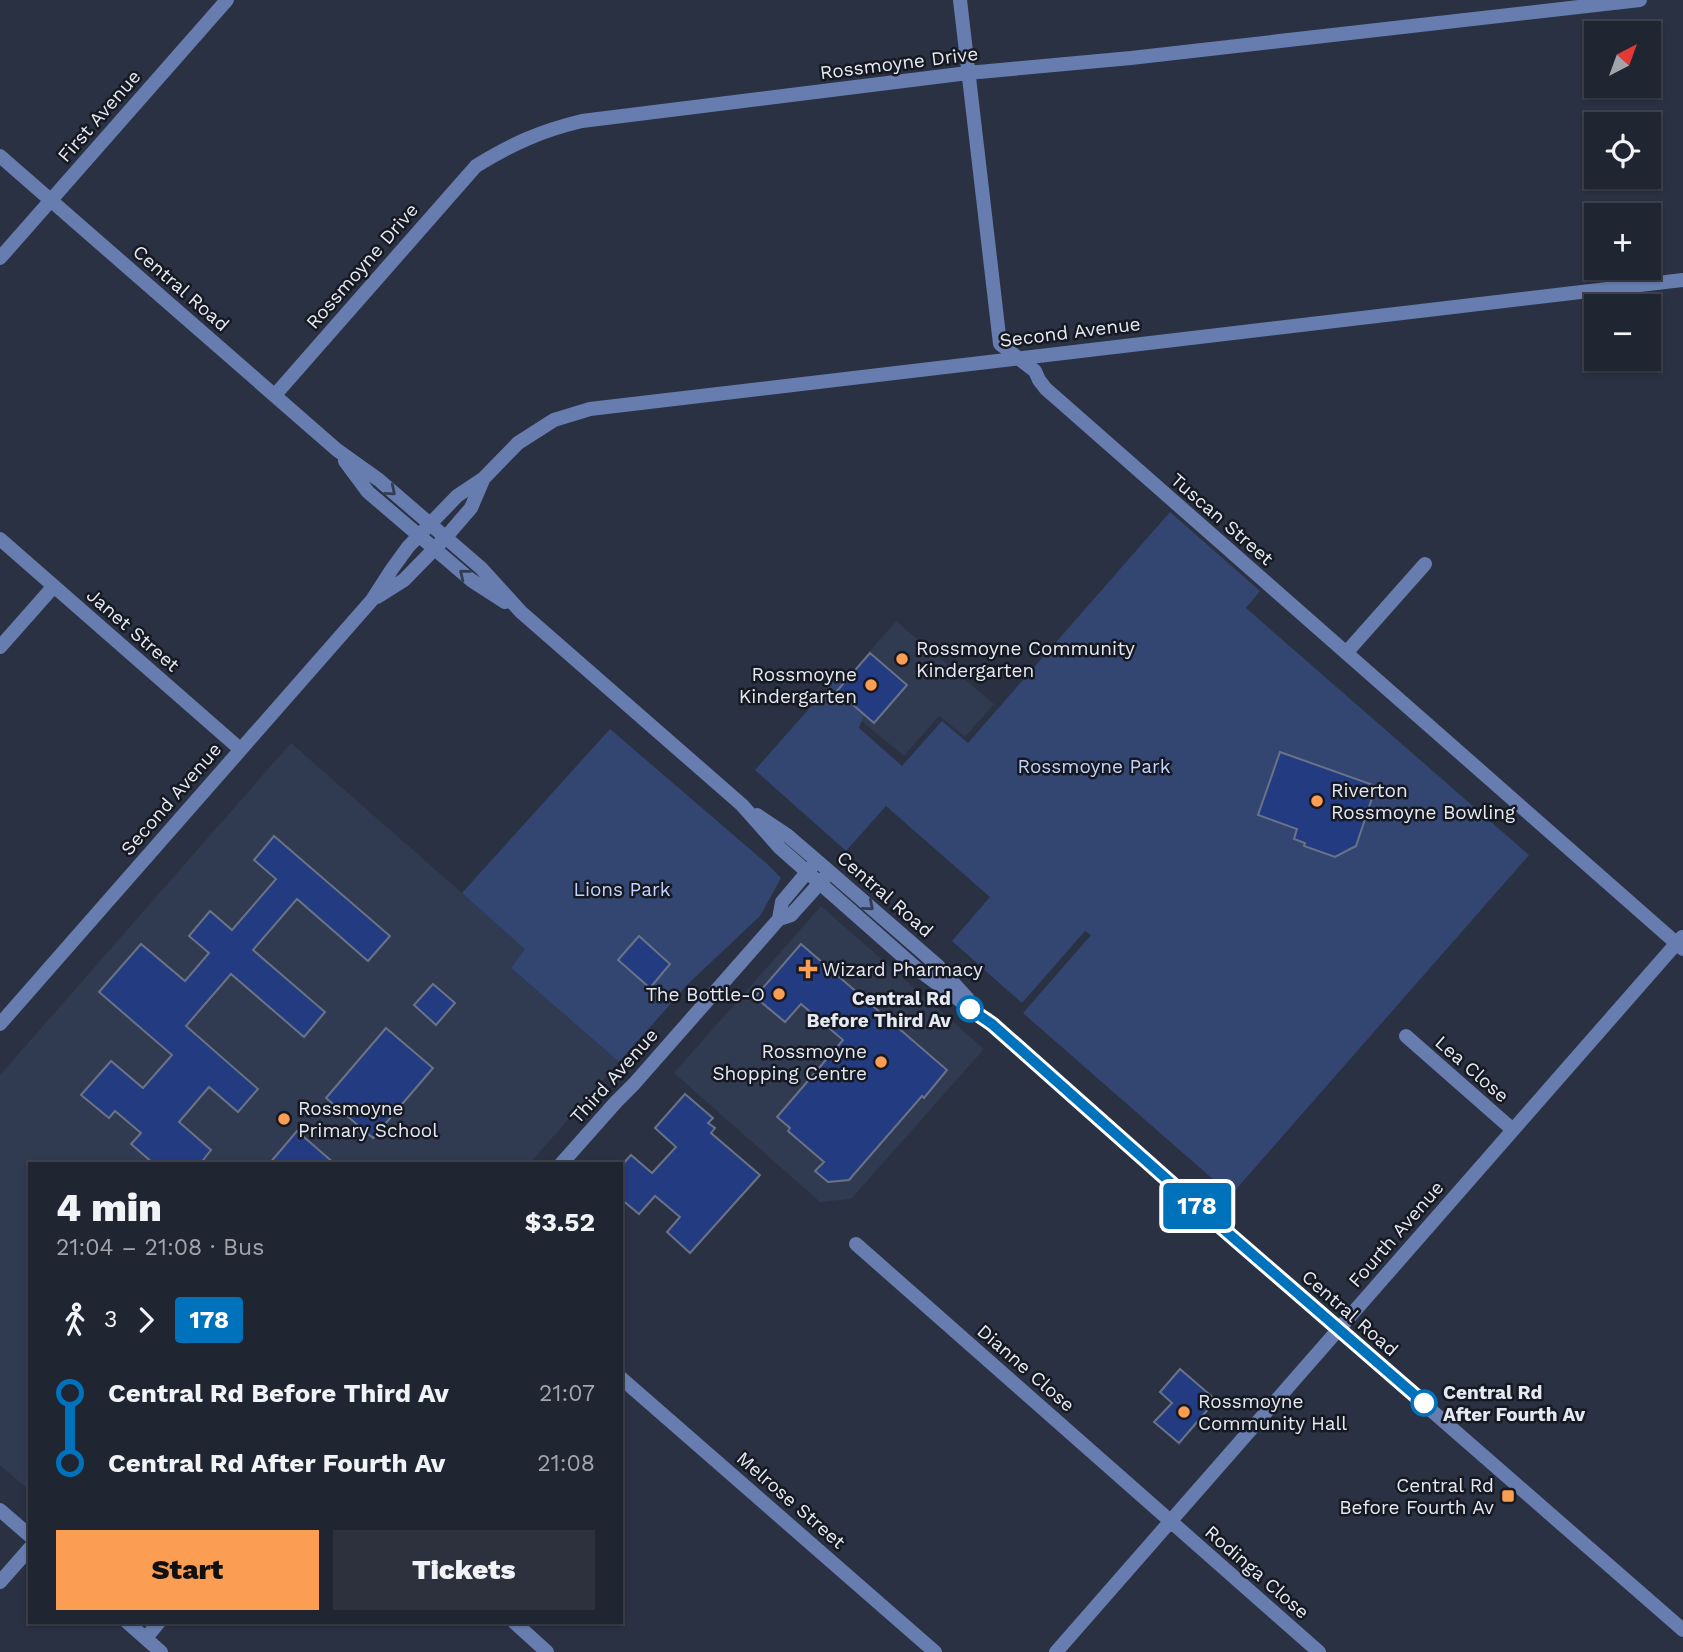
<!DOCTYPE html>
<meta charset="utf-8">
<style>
body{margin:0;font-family:"Work Sans",sans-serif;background:#2d313e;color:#f1f3f6;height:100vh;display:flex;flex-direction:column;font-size:26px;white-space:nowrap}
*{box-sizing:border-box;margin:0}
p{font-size:23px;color:#a2a5ac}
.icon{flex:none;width:38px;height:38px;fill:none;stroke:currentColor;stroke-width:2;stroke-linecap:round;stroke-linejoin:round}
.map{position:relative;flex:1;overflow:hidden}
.details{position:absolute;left:28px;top:1162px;width:595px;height:462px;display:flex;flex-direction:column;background:#202532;border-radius:0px;box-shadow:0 2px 5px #0004,0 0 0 2px #3d424d}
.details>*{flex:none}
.badge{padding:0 14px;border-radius:5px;font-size:24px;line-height:46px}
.needle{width:46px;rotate:41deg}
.fabs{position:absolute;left:1584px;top:21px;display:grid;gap:14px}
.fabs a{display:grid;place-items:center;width:77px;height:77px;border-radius:0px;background:#202532;box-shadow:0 2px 5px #0004,0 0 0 2px #3d424d;font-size:35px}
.map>.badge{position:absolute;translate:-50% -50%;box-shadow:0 0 0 4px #fff}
.legs{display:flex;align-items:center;gap:10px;height:77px;padding:0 28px;font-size:23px}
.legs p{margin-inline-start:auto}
.head{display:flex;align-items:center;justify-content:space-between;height:119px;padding:0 28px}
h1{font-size:38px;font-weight:800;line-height:52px}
.button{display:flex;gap:14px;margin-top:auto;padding:14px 28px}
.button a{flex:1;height:80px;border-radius:0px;background:#fc9d54;color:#111;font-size:28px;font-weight:800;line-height:80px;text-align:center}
.button a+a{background:#2d313e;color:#f1f3f6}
ul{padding:0 28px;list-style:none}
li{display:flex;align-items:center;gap:24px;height:70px;font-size:26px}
li i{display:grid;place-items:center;width:10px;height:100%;margin:0 9px;background:currentColor}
li i::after{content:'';width:18px;height:18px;margin:-9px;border:5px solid;border-radius:50%;background:#202532}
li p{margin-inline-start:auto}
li:first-child i{background:linear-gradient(#0000 50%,currentColor 0)}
li:last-child i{background:linear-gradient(currentColor 50%,#0000 0)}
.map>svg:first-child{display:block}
</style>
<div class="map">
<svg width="1683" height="1652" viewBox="0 0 1683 1652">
<rect width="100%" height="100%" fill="#2a3142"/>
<!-- built -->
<path fill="#303a51" d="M896,621L994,704L965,737L939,716L904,756L831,696Z
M291,743L526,949L511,968L619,1062L529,1164H30V1491L0,1465V1075Z
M821,906L984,1049L851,1199L820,1202L674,1073Z"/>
<!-- green -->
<path fill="#334672" d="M1170,512L1260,591L1246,608L1529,855L1231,1195L1023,1013L1091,935L1085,931L1022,1003L952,941L990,897L886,806L846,851L755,770L837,677L844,683L837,691L864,714L859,728L902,766L942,721L968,743Z
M610,729L765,862L781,878L760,916L689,983L619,1062L511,968L525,949L462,893Z"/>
<!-- building -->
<path fill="#233c81" stroke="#6a7386" stroke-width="2" d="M870,653L907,685L874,723L837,691Z
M1280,752L1376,786L1356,846L1335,857L1304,846L1305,843L1294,839L1297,829L1258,815Z
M274,836L390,936L368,961L297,899L253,950L325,1012L304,1037L231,974L186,1026L258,1089L238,1112L209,1087L179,1122L211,1150L200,1164H154L131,1144L141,1133L115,1111L109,1118L81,1095L111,1061L143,1088L172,1055L99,992L141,944L185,981L209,953L189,936L210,911L232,930L276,879L254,860Z
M639,936L670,964L650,988L618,960Z
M801,944L947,1070L924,1098L922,1096L849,1180L828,1182L815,1171L824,1162L788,1131L790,1128L777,1117L843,1040L801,1004L785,1022L755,997Z
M433,984L455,1003L436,1025L414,1005Z
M386,1028L433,1068L373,1138L326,1098Z
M685,1094L713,1118L708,1123L715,1128L711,1133L760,1175L690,1253L667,1232L680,1217L655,1196L639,1214L621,1199V1166L631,1155L652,1173L676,1147L655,1128Z
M297,1131L335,1164H269Z
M1180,1369L1216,1400L1179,1443L1154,1422L1172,1403L1160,1392Z"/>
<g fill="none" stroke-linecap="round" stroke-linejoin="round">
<!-- minor -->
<path stroke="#677daf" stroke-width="14" d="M960,0L1000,344L1035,371L1039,380L1046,389L1062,403L1683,949
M0,258L227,0
M275,395L476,166C512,144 540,131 582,121L968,73L1131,58L1640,0
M0,539L240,749
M377,597L404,580L446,537L471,508L483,480
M0,647L54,586
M1346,653L1425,564
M779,919L791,915L828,874
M0,1024L372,600L392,569L408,547L457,496L484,478L518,443L554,420L590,409L1683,280
M1406,1036L1513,1130
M561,1164L616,1102L634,1084L779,919L782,902L814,864
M856,1244L1319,1652
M621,1378L935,1652
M0,1510L30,1536
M127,1622L161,1652
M514,1622L547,1652
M146,1638L159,1622
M1056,1652L1682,937"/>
<!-- tertiary -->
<path stroke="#677daf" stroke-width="14" d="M0,156L337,450L379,480L481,568L521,612L742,805L780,848L916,968L992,1024
M345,461L368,492L471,580L505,602
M757,815L787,835L830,872L937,965L968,999
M987,1019L1206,1214L1683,1630
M0,1582L30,1548"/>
</g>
<!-- one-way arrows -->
<defs><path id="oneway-chevron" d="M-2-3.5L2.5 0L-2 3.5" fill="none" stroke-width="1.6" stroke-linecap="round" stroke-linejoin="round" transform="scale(1.75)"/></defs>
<g stroke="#323c53">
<use href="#oneway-chevron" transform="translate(391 491) rotate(40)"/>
<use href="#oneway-chevron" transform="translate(464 574) rotate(-141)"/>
<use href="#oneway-chevron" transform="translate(869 906) rotate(41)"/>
</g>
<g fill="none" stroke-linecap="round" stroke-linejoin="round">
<!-- line-1 casing -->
<g stroke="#fff" stroke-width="16">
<path id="line-1" d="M970,1009L992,1024L1206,1214L1424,1403"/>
</g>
<!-- line-1 -->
<use href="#line-1" stroke="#0072bc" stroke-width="10"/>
</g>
<!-- markers -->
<g fill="#fc9d54" stroke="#161921" stroke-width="2.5">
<circle cx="902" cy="659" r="7"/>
<circle cx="871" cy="685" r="7"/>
<circle cx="1317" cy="801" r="7"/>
<path d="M804.5 958.5h7v7h7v7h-7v7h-7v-7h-7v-7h7z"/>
<circle cx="779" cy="994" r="7"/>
<circle cx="881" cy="1062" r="7"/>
<circle cx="284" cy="1119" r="7"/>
<circle cx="1184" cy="1412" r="7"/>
<rect x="1501" y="1489" width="14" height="14" rx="3.5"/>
</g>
<g fill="#fff" stroke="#0072bc" stroke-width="3.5">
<circle cx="970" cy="1009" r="12"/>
<circle cx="1424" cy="1403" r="12"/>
</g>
<g text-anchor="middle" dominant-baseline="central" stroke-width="5" stroke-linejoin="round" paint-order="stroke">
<!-- street labels -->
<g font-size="19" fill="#e4e9f4" stroke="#161921">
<text transform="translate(899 63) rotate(-7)">Rossmoyne Drive</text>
<text transform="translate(99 116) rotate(-49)">First Avenue</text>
<text transform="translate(362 266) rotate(-49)">Rossmoyne Drive</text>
<text transform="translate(181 288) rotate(41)">Central Road</text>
<text transform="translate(1070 332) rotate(-7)">Second Avenue</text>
<text transform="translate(1222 519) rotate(41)">Tuscan Street</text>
<text transform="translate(133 630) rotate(41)">Janet Street</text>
<text transform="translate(171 799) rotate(-49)">Second Avenue</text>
<text transform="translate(885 894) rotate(41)">Central Road</text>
<text transform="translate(1472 1069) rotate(41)">Lea Close</text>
<text transform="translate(614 1076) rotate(-48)">Third Avenue</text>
<text transform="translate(1396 1234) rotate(-49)">Fourth Avenue</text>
<text transform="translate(1350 1313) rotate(41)">Central Road</text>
<text transform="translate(1026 1368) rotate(41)">Dianne Close</text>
<text transform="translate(791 1500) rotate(41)">Melrose Street</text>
<text transform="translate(1257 1572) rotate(41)">Rodinga Close</text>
</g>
<!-- poi labels -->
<g font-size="19" fill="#e4e9f4" stroke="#161921" text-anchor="start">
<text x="916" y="648">Rossmoyne Community<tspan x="916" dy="22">Kindergarten</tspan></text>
<text x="857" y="674" text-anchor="end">Rossmoyne<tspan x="857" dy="22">Kindergarten</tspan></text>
<text x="1331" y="790">Riverton<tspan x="1331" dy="22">Rossmoyne Bowling</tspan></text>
<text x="822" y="969">Wizard Pharmacy</text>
<text x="765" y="994" text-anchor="end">The Bottle-O</text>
<text x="867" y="1051" text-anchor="end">Rossmoyne<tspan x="867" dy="22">Shopping Centre</tspan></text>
<text x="298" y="1108">Rossmoyne<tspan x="298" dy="22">Primary School</tspan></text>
<text x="1198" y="1401">Rossmoyne<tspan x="1198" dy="22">Community Hall</tspan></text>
<text x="1494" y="1485" text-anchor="end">Central Rd<tspan x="1494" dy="22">Before Fourth Av</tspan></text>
</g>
<!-- park labels -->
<g font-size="19" fill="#c2d4fd" stroke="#161921">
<text x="1094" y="766">Rossmoyne Park</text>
<text x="622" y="889">Lions Park</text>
</g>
<!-- stop labels -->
<g font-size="19" font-weight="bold" fill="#e4e9f4" stroke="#161921" text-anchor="end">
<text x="951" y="998">Central Rd<tspan x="951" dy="22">Before Third Av</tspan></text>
<text x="1443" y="1392" text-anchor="start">Central Rd<tspan x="1443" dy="22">After Fourth Av</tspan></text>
</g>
</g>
</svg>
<div class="fabs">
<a><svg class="needle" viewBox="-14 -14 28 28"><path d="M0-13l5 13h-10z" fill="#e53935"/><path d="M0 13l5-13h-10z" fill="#a2a5ac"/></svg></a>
<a><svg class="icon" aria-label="locate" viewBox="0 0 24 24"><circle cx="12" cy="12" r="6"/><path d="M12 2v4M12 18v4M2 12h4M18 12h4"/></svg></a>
<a>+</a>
<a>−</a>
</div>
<b class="badge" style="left:1197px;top:1206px;background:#0072bc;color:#fff">178</b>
<section class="details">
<div class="head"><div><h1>4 min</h1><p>21:04 – 21:08 · Bus</p></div><b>$3.52</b></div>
<div class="legs"><svg class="icon" aria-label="walk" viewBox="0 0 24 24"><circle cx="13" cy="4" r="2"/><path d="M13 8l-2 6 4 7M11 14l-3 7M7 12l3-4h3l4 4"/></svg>3<svg class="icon" aria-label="forward" viewBox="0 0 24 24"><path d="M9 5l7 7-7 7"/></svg><b class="badge" style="background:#0072bc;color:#fff">178</b></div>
<ul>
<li><i style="color:#0072bc"></i><b>Central Rd Before Third Av</b><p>21:07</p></li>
<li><i style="color:#0072bc"></i><b>Central Rd After Fourth Av</b><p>21:08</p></li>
</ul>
<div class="button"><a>Start</a><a>Tickets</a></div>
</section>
</div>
